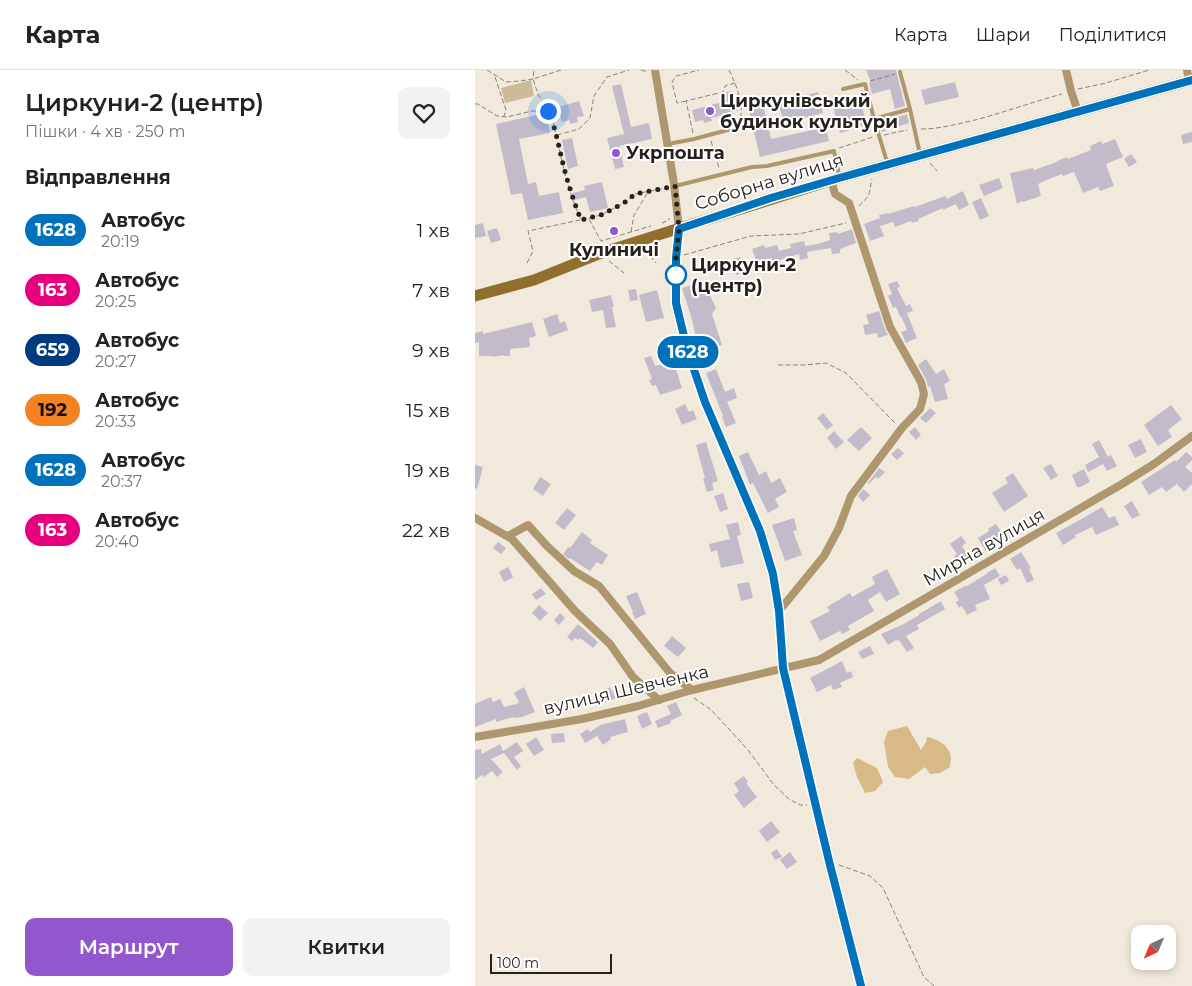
<!DOCTYPE html>
<html lang="uk">
<meta charset="utf-8">
<style>
body{margin:0;font-family:Montserrat,sans-serif;background:#f2f2f2;color:#222;height:100vh;display:flex;flex-direction:column;font-size:19px;white-space:nowrap}
*{box-sizing:border-box;margin:0}
p{font-size:16px;color:#767676}
.icon{flex:none;width:28px;height:28px;fill:none;stroke:currentColor;stroke-width:2;stroke-linecap:round;stroke-linejoin:round}
.map{position:relative;flex:1;overflow:hidden}
.sheet{display:flex;flex-direction:column;background:#fff;width:475px}
.sheet>*{flex:none}
.badge{padding:0 10px;border-radius:16px;font-size:18px;line-height:32px}
.needle{width:32px;rotate:224deg}
.fabs{position:absolute;left:656px;top:855px;display:grid;gap:10px}
.fabs a{display:grid;place-items:center;width:45px;height:45px;border-radius:10px;background:#fff;box-shadow:0 2px 8px #0003;font-size:25px}
.scale{position:absolute;left:15px;bottom:12px;width:122px;box-sizing:border-box;padding-left:5px;border:2px solid #25221d;border-top:0;font-size:14px;line-height:18px;white-space:nowrap;color:#25221d;-webkit-text-stroke:4px #fff;paint-order:stroke}
.you{position:absolute;width:25px;height:25px;margin:-12px;border:4px solid #fff;border-radius:50%;background:#1a73e8;box-shadow:0 0 0 8px #1a73e833}
.map>.badge{position:absolute;translate:-50% -50%;box-shadow:0 0 0 2px #fff}
h2{padding:0 25px;font-size:19px;line-height:45px}
.round{display:grid;place-items:center;flex:none;width:52px;height:52px;border-radius:10px;background:#f2f2f2}
.headline{display:flex;align-items:center;justify-content:space-between;height:85px;padding:0 25px}
h1{font-size:24px;font-weight:600;line-height:38px}
.action{display:flex;gap:10px;margin-top:auto;padding:10px 25px}
.action a{flex:1;height:58px;border-radius:10px;background:#9357cd;color:#fff;font-size:20px;font-weight:600;line-height:58px;text-align:center}
.action a+a{background:#f2f2f2;color:#222}
ul{padding:0;list-style:none}
li{display:flex;align-items:center;gap:15px;height:60px;padding:0 25px}
li div{flex:1}
li b{display:block;font-size:19px}
li em{font-style:normal}
li .badge{min-width:55px;font-weight:700;text-align:center}
header{display:flex;align-items:center;gap:30px;box-sizing:border-box;height:70px;padding:0 25px;background:#fff;border-bottom:1px solid #e0e0e0}
header strong{font-size:24px}
nav{display:flex;gap:28px;margin-inline-start:auto;font-size:18px}
main{display:flex;flex:1;min-height:0}
.map>svg:first-child{display:block}
</style>
<header>
<strong>Карта</strong>
<nav><a>Карта</a><a>Шари</a><a>Поділитися</a></nav>
</header>
<main>
<section class="sheet">
<div class="headline"><div><h1>Циркуни-2 (центр)</h1><p>Пішки · 4 хв · 250 m</p></div><a class="round"><svg class="icon" aria-label="heart" viewBox="0 0 24 24"><path d="M12 20l-8-8c-3-5 5-10 8-4 3-6 11-1 8 4z"/></svg></a></div>
<h2>Відправлення</h2>
<ul>
<li><span class="badge" style="background:#0072bc;color:#fff">1628</span><div><b>Автобус</b><p>20:19</p></div><em>1 хв</em></li>
<li><span class="badge" style="background:#e6007e;color:#fff">163</span><div><b>Автобус</b><p>20:25</p></div><em>7 хв</em></li>
<li><span class="badge" style="background:#003b80;color:#fff">659</span><div><b>Автобус</b><p>20:27</p></div><em>9 хв</em></li>
<li><span class="badge" style="background:#f58220;color:#111">192</span><div><b>Автобус</b><p>20:33</p></div><em>15 хв</em></li>
<li><span class="badge" style="background:#0072bc;color:#fff">1628</span><div><b>Автобус</b><p>20:37</p></div><em>19 хв</em></li>
<li><span class="badge" style="background:#e6007e;color:#fff">163</span><div><b>Автобус</b><p>20:40</p></div><em>22 хв</em></li>
</ul>
<div class="action"><a>Маршрут</a><a>Квитки</a></div>
</section>
<div class="map">
<svg width="717" height="916" viewBox="0 0 717 916">
<rect width="100%" height="100%" fill="#f1eadc"/>
<!-- green -->
<path fill="#cdba9a" d="M56,10L59,26L30,33L26,18Z"/>
<!-- water -->
<path fill="#d7ba86" d="M432,656L446,680L451,672L452,667C463,669 475,676 476,688C476,691 475,694 475,697L465,703L455,704L450,697L434,709L420,707L413,697L409,672L413,661Z
M382,688L402,698L408,712L400,721L390,723L382,707L378,693Z"/>
<!-- building -->
<path fill="#c2bcca" d="M391,0H421L430,36L420,39L415,19L397,24L394,13L396,12Z
M480,12L484,27L450,35L446,20Z
M146,14L156,57L174,53L177,69L144,76L149,97L140,99L132,68L149,64L137,16Z
M256,21L258,30L260,29L263,41L236,48L237,51L229,53L228,50L220,52L217,40L247,32L246,23Z
M343,22L348,43L309,53L303,32Z
M385,29L392,55L365,63L358,36Z
M104,31L109,46L102,47L103,52L95,54L94,50L87,52L83,37Z
M288,34L296,69L351,57L354,71L285,87L273,37Z
M71,43L75,63L44,69L53,114L61,112L64,126L84,122L88,143L53,150L47,123L36,125L21,54Z
M432,44L434,53L407,62L404,52Z
M717,62V72L708,74L706,65Z
M97,68L103,96L93,99L87,70Z
M640,69L648,87L631,94L639,116L625,121L623,117L608,123L599,102L588,106L587,104L574,109L563,114L566,126L548,132L547,131L542,134L535,103L558,98L559,100L582,92V91L592,87L593,89L616,80L615,76L626,71L627,74Z
M656,84L662,92L654,97L649,89Z
M524,108L528,118L509,126L504,115Z
M127,112L133,138L115,142L111,127L99,130L97,123L110,120L109,116Z
M488,121L494,135L484,140L481,134L468,140V138L443,149L444,151L437,153L436,151L420,157L418,152L405,156L409,166L395,171L389,154L405,148L404,145L413,143V144L439,136L440,137L470,126L472,129Z
M506,128L514,146L505,150L497,132Z
M8,153L11,166L0,168V155Z
M22,158L26,170L16,173L12,161Z
M377,159L381,173L365,179V183L357,184L356,178L332,182L333,188L325,190L324,184L305,190L307,196L300,199L296,188L282,193L277,179L289,175L290,178L302,175L304,181L316,178L315,174L329,171L330,176L343,174L355,170L354,163L362,162L363,164Z
M265,187L271,202L261,205L256,190Z
M422,211L425,217L422,218L431,236L435,234L438,241L432,243L442,268L431,273L426,262L432,260L426,246L425,247L421,237L418,238L413,226L417,224L413,214Z
M227,212L230,215L241,238L237,244L247,275L224,282L217,250L207,218Z
M161,219L163,230L155,231L153,220Z
M182,220L189,248L171,252L164,225Z
M136,225L139,237H137L141,257L131,258L128,240L117,242L114,230Z
M404,241L410,259L413,265L403,268L402,263L390,265L388,255L394,254L391,245Z
M82,244L85,253L90,251L93,260L74,267L68,249Z
M57,252L61,266L54,268L55,277L35,279V286H29L28,285L18,287L17,286H4V272L0,273V263L8,261V264Z
M176,286L180,296L198,290L207,318L185,325L181,315L177,316L174,310L177,309L169,288Z
M451,289L461,304L469,299L475,311L469,314L473,329L460,332L455,316L453,317L451,309L443,295Z
M241,299L250,322L259,318L262,328L252,332L261,353L251,357L247,347L248,346L231,303Z
M210,334L214,342L218,340L222,349L207,355L200,339Z
M696,335L707,349L693,360L697,367L683,376L669,355Z
M455,338L461,343L451,353L445,348Z
M348,343L358,355L352,360L342,348Z
M386,357L397,368L384,381L372,370Z
M440,357L446,365L441,370L434,362Z
M359,361L369,372L361,379L352,368Z
M666,369L672,382L660,388L653,375Z
M624,370L633,387L636,385L642,396L632,401L628,394L613,402L610,395L624,387L617,374Z
M231,372L243,411L237,413L239,420L232,422L228,409L230,408L221,375Z
M423,378L429,383L422,390L416,384Z
M273,382L284,405L291,401L296,413L305,408L312,422L300,429L304,437L293,443L278,413L275,415L264,386Z
M711,382L717,387V390L710,397L717,403V414L709,422L702,414L691,422L687,417L674,425L666,412L700,390L701,392Z
M576,394L583,406L576,410L568,398Z
M0,395L8,397L2,419L0,418Z
M404,398L410,402L403,409L401,407L394,414L393,413Z
M609,399L615,412L605,417H602L597,405Z
M538,403L553,426L529,442L517,423L533,413L530,408Z
M65,407L76,414L68,426L58,419Z
M388,419L395,425L388,432L383,426Z
M248,423L253,439L245,442L239,426Z
M657,431L665,445L657,449L649,436Z
M627,437L634,448L640,446L644,455L621,465L617,457L600,465L601,467L588,475L581,463L610,447Z
M92,438L101,445L89,460L80,453Z
M319,448L322,460L318,461L327,485L310,491L297,455Z
M263,452L266,465L262,466L269,493L246,498L242,480L236,482L234,474L255,469L251,455Z
M521,454L527,463L533,459L537,465L510,480L503,468L514,461L513,459Z
M107,462L117,470L115,473L133,485L127,495L122,492L115,501L95,488L94,489L88,484L93,477L95,478Z
M486,466L491,473L487,476L495,488L485,495L479,486L482,484L475,474Z
M23,472L31,478L26,484L18,478Z
M546,482L556,498L554,499L559,510L552,513L545,498L542,500L535,489Z
M33,497L38,507L29,512L24,502Z
M520,498L525,506L509,515L515,529L500,535L502,540L492,545L487,536L484,538L481,532L484,530L479,522L490,516V517L512,504V503Z
M412,499L425,524L411,532L405,522L393,530L399,541L373,556L375,560L367,564L365,561L345,571L335,551L355,541L352,537L375,523L377,527L400,514L397,507Z
M531,505L534,511L526,515L523,509Z
M274,512L278,528L266,531L262,514Z
M66,518L71,524L61,530L57,524Z
M162,522L171,544L160,549L157,542H158L151,526Z
M466,531L470,539L442,555L444,559L431,566L439,578L432,582L424,570L422,571L421,570L413,575L406,564L429,554L444,545V544Z
M64,535L73,543L65,551L57,543Z
M85,543L90,548L84,555L79,550Z
M103,554L123,572L118,578L105,568L103,570L100,568L97,571L92,567Z
M197,566L211,578L203,587L189,576Z
M395,576L399,584L387,589L383,582Z
M367,591L372,603L376,601L378,607L365,613L367,617L358,620L356,615L342,622L335,608Z
M49,617L60,642L47,647L38,648V647L21,652V649L0,657V634L16,627L18,632L25,629L29,637L42,634L44,632L39,623Z
M135,617L141,628L131,632L126,621Z
M201,632L207,645L195,651L196,653L183,658L180,651L196,644L192,636Z
M172,642L177,654L167,659L162,646Z
M150,649L153,662L135,667L136,669L128,675L122,666L110,673L105,664L113,659L115,662L125,655Z
M89,663L90,672L77,673L76,664Z
M61,667L69,680L59,686L51,674Z
M42,672L48,681L39,687L46,696L42,700L29,683L16,689L28,702L22,707L17,701L9,707L7,705L0,710V680L6,679L7,684L25,674L28,681Z
M269,706L273,712L271,713L282,727L269,738L259,725L264,721L259,713Z
M296,751L305,762L292,772L284,761Z
M302,779L307,787L300,790L296,783Z
M315,782L322,792L312,799L305,790Z"/>
<g fill="none" stroke-linecap="round" stroke-linejoin="round">
<!-- path -->
<path stroke="#888379" stroke-width="1" stroke-dasharray="5 2.5" stroke-linecap="butt" d="M12,0L31,12L45,11L58,9L59,0
M86,0L58,9L63,24L71,37L78,51L90,104L97,128L106,150L126,145L149,133L160,124L191,118
M166,0L173,2
M254,0C262,17 269,33 265,52
M370,0L383,10
M20,7L31,40L29,46
M395,11L420,4
M603,19L631,13L674,0
M211,31L202,33L197,12L201,6L224,0
M0,34H3L22,46L32,47L57,41H72
M446,59C465,59 482,54 500,50C530,42 558,32 587,24
M218,63L211,31L248,22L250,16L260,13
M82,65L104,59L115,48L119,26L132,7L154,0
M409,65L432,60
M236,71L244,98
M364,78L398,67
M455,93L462,101
M384,136C387,132 391,130 393,126C396,121 395,115 397,109
M114,149L126,171L176,156
M187,153L194,150V148
M156,162L159,145L173,122
M174,178L178,190L181,193
M209,185L276,166L324,164L371,153
M134,191L149,203
M52,193L58,181L53,161L105,150
M303,295H329L351,293L371,303L420,353
M219,628L235,639L254,659L273,680L299,715L314,729L325,735H332
M364,795L395,806L408,818L449,907L459,916"/>
<!-- lane -->
<path stroke="#ae976f" stroke-width="4" d="M425,2L435,39L445,84
M368,19L390,14L399,49
M193,74L219,69L264,57
M412,92L399,49L435,39
M200,116L277,97L292,96L359,81L364,105"/>
<!-- street -->
<path stroke="#ae976f" stroke-width="8" d="M180,0L199,114L204,159L201,188V233L212,279L230,332L285,461L298,504L304,541L308,598L354,791L386,916
M591,0L596,21L603,42
M712,0L714,10
M0,448L37,469L100,541L135,574L158,607L184,630
M33,466L53,455L72,476L99,501L124,516L195,603L217,620
M304,541L349,486L364,458L376,426L427,358L445,339L449,324L446,312L415,257L374,133L360,124L356,110
M0,667L107,649L163,636L217,620L344,590L647,414L679,394L717,366"/>
<!-- secondary -->
<path stroke="#906e2e" stroke-width="11" d="M0,226L59,210L129,182L364,108L717,10"/>
</g>
<g fill="none" stroke-linecap="round" stroke-linejoin="round">
<!-- line casing -->
<g stroke="#fff" stroke-width="11">
<path id="line" d="M386,916L354,791L308,598L304,541L298,504L285,461L230,332L212,279L201,233V188L204,159L296,128L364,108L717,10"/>
</g>
<!-- line -->
<use href="#line" stroke="#0072bc" stroke-width="8"/>
<!-- walk -->
<path stroke="#25221d" stroke-width="5" stroke-dasharray="0 9" d="M73,41C80,56 83,73 87,90C92,110 98,130 106,150L126,145L149,133L160,124L200,116L204,159L201,188V205"/>
</g>
<!-- markers -->
<g fill="#9357cd" stroke="#fff" stroke-width="2">
<circle cx="235" cy="41" r="5"/>
<circle cx="141" cy="83" r="5"/>
<circle cx="139" cy="161" r="5"/>
</g>
<circle fill="#fff" stroke="#0072bc" stroke-width="2.5" cx="201" cy="205" r="10"/>
<g text-anchor="middle" dominant-baseline="central" stroke-width="4" stroke-linejoin="round" paint-order="stroke">
<!-- poi labels -->
<g font-size="18" font-weight="bold" fill="#25221d" stroke="#fff" text-anchor="start">
<text x="245" y="31">Циркунівський<tspan x="245" dy="21">будинок культури</tspan></text>
<text x="151" y="83">Укрпошта</text>
<text x="139" y="180" text-anchor="middle">Кулиничі</text>
</g>
<!-- street labels -->
<g font-size="18" fill="#25221d" stroke="#fff">
<text transform="translate(294 112) rotate(-17)">Соборна вулиця</text>
<text transform="translate(509 477) rotate(-30)">Мирна вулиця</text>
<text transform="translate(151 620) rotate(-13)">вулиця Шевченка</text>
</g>
<!-- stop labels -->
<g font-size="18" font-weight="bold" fill="#25221d" stroke="#fff" text-anchor="start">
<text x="216" y="195">Циркуни-2<tspan x="216" dy="21">(центр)</tspan></text>
</g>
</g>
</svg>
<div class="fabs">
<a><svg class="needle" viewBox="-14 -14 28 28"><path d="M0-13l5 13h-10z" fill="#e53935"/><path d="M0 13l5-13h-10z" fill="#767676"/></svg></a>
</div>
<div class="scale">100 m</div>
<div class="you" style="left:73px;top:41px"></div>
<b class="badge" style="left:213px;top:282px;background:#0072bc;color:#fff">1628</b>
</div>
</main>
